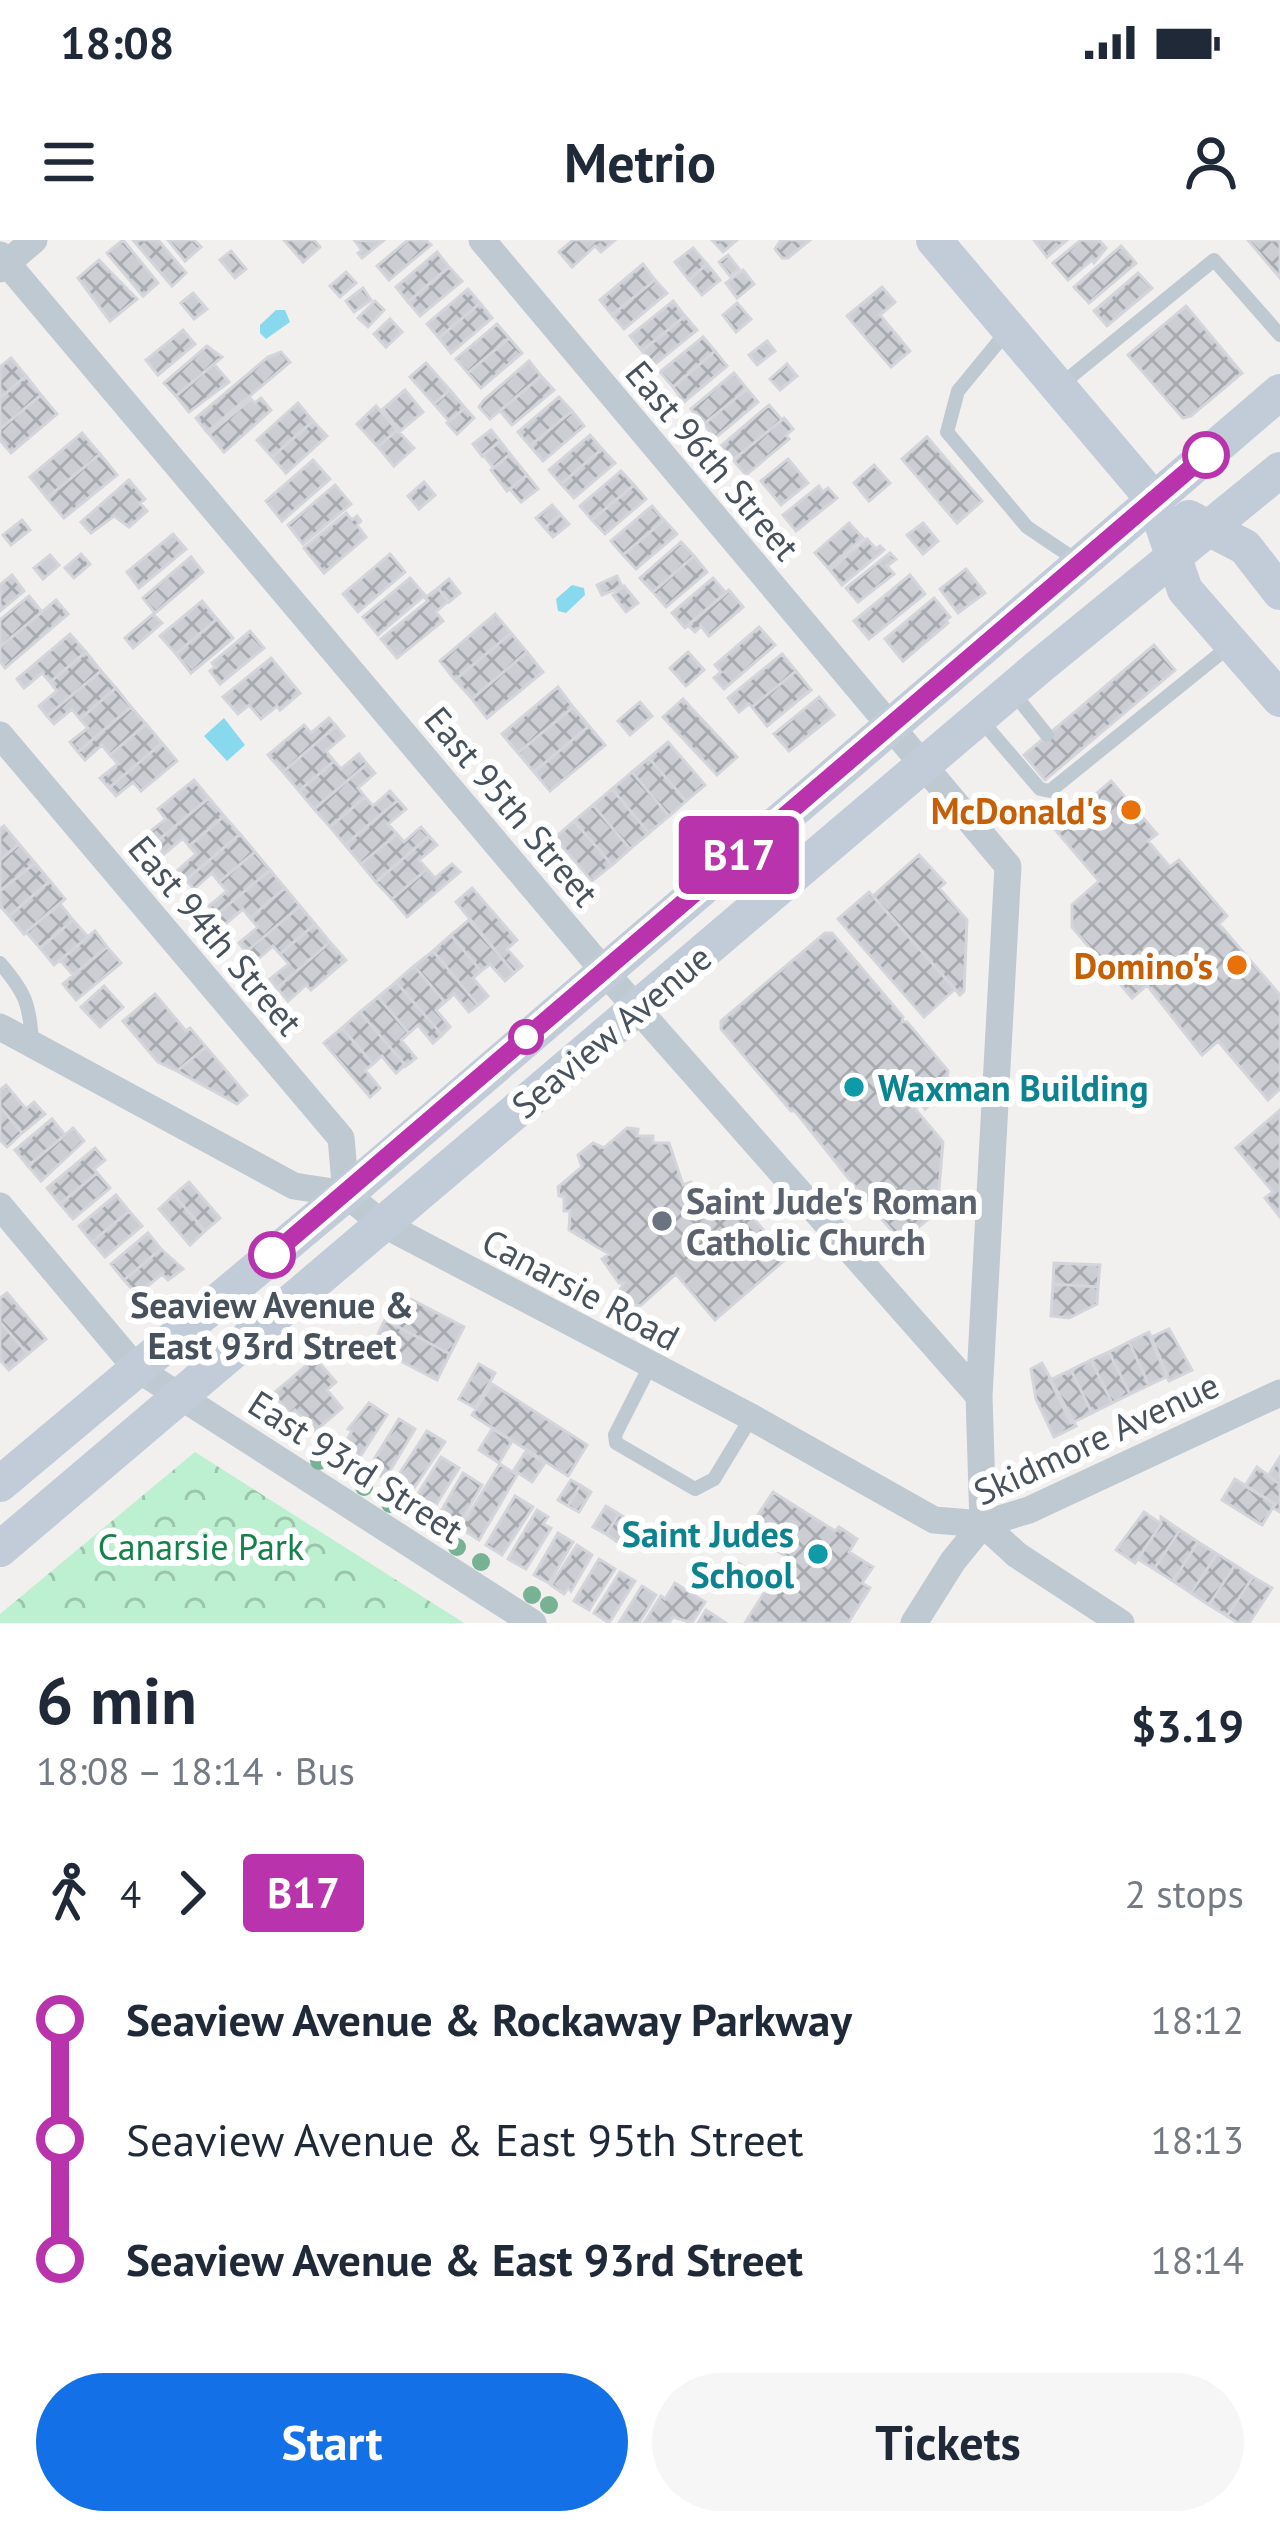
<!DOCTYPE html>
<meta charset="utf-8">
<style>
body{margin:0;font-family:"PT Sans",sans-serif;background:#f6f6f7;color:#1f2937;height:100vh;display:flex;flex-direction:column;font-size:45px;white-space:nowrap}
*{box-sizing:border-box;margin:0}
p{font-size:39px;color:#747a83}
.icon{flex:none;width:66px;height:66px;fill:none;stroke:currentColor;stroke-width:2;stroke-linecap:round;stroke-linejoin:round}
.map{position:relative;height:1383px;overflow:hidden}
.drawer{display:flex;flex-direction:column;background:#fff;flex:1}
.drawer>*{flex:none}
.badge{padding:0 24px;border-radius:9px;font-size:42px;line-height:78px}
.map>.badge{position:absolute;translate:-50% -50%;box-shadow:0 0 0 6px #fff}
.legs{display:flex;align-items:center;gap:18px;height:132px;padding:0 36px;font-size:39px}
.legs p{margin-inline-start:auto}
.summary{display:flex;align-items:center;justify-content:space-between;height:204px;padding:0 36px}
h1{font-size:66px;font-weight:600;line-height:90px}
.cta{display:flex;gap:24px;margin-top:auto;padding:24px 36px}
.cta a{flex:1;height:138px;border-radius:72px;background:#1470e6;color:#fff;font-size:48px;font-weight:600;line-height:138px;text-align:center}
.cta a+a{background:#f6f6f7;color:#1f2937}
ul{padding:0 36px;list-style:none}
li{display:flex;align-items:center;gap:42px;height:120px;font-size:45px}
li i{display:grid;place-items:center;width:18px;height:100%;margin:0 15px;background:currentColor}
li i::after{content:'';width:30px;height:30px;margin:-15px;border:9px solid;border-radius:50%;background:#fff}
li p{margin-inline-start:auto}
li:first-child i{background:linear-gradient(#0000 50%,currentColor 0)}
li:last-child i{background:linear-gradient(currentColor 50%,#0000 0)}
.status{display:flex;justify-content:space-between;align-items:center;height:84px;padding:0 60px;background:#fff;direction:ltr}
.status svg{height:33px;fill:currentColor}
header{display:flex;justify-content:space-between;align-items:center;height:156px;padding:0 36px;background:#fff;font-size:54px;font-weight:600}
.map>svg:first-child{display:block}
</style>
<div class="status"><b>18:08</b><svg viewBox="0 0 49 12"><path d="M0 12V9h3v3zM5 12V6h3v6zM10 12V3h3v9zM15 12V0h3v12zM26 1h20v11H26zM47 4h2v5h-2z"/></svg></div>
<header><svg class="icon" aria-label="menu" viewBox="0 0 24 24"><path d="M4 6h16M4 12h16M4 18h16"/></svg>Metrio<svg class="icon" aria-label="person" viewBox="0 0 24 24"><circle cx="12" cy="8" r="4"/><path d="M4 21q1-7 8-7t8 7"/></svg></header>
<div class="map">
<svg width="1280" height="1383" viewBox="0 0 1280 1383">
<defs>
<pattern id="park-crowns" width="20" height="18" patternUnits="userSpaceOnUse" patternTransform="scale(3)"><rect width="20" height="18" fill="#bcf0d0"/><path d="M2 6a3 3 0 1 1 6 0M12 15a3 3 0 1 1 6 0" fill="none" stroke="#9bc5ac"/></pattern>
<pattern id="building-cross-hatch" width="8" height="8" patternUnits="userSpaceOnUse" patternTransform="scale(3)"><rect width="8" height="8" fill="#ccced4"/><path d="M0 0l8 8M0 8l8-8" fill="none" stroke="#a7aaaf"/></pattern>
</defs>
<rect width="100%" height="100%" fill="#f2efef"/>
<!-- park -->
<path fill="url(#park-crowns)" d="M195,1212L464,1383H0V1374Z"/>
<!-- water -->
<path fill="#88d9ee" d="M276,70H285L290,82L266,99L260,93V85Z
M572,345L584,348L585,355L566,373L558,371L556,359Z
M224,478L245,505L227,521L204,496Z"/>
<!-- building -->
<path fill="url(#building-cross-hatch)" stroke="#d3d5db" stroke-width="3" d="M123,0L158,43L143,56L107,13Z
M133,0H158L186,33L172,46Z
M168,0H194L201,7L185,21Z
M284,0H314L320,7L303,22Z
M384,0L362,18L358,13L362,10L355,1Z
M408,0H426L431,5L389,40L377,26Z
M573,0H615L601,12L595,6L572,27L559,12Z
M712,0H737L723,12Z
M781,0H810L788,18H782L775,9Z
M1034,0H1067L1047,17Z
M1081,0H1099L1106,8L1094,23L1092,20L1068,40L1053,23Z
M1248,0H1280V38Z
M1121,6L1136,23L1089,63L1074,47Z
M693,8L707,24L689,40L675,22Z
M231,11L246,29L235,38L220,20Z
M437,12L449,27L408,62L396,47Z
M728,15L739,29L730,36L719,22Z
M99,20L137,59L110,81L78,38Z
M643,24L655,40L612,75L600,60Z
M707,24L720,40L702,55L689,40Z
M449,27L462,41L420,76L408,62Z
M743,30L754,44L737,58L726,43Z
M346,32L356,43L340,57L330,46Z
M1138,33L1152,48L1107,86L1094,71Z
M655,40L667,53L624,89L612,75Z
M882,47L895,62L880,75L910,111L891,127L847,76Z
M363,48L371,60L354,72L346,61Z
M468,49L480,63L439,98L427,84Z
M193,53L207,69L194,79L181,63Z
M375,61L384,70L368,87L358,78Z
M673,61L685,76L642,111L630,96Z
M480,63L492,78L451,113L439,98Z
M737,63L751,79L736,92L723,75Z
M1186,66L1242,133L1191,176L1183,178L1128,115Z
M685,76L697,90L654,125L642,111Z
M390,79L402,92L386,107L374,94Z
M497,84L509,98L468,133L456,119Z
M183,90L195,104L158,135L146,120Z
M703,97L715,111L673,147L660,132Z
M509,98L522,113L481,148L468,133Z
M767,101L775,111L757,125L749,115Z
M207,106L222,117L176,156L164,143Z
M715,111L727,126L684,162L673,147Z
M281,112L290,122L207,192L196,178L268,117Z
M11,118L26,136L0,158V127Z
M529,121L541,136L490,179L479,167L484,160Z
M426,123L450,150L434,164L410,137Z
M214,124L229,142L189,172L176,156Z
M787,124L797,136L780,150L770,139Z
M734,133L747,149L704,184L691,169Z
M26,136L41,155L0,189V158Z
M541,136L554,150L512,185L500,171Z
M747,149L758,162L715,198L704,184Z
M405,150L423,172L400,191L383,169Z
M450,150L465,168L449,181L434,164Z
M41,155L57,174L11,213L0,200V189Z
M559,157L572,171L530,206L518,192Z
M261,158L271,170L224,212L209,194L251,159L255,163Z
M298,163L313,181L272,217L257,200Z
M769,165L782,180L733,220L721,206Z
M376,166L397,190L378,207L357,184Z
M465,168L474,178L457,194L447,183Z
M572,171L584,186L543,221L530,206Z
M784,178L793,189L786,195L789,199L746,235L733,220Z
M313,181L327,196L286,233L272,217Z
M397,190L414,208L394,226L378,207Z
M491,190L500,201L482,216L473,204Z
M82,193L100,214L47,258L30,237Z
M590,195L602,209L561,244L549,230Z
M927,197L982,261L957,283L902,219Z
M500,201L510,214L494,228L483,215Z
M602,209L615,223L574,258L561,244Z
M100,214L117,235L64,278L47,258Z
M510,214L527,235L507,251L491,230Z
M788,219L808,243L781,265L761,241Z
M313,220L330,239L282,281L266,261Z
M874,225L890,243L869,261L854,243Z
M621,231L634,245L592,280L580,266Z
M527,235L538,249L521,262L510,249Z
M129,240L145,259L140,263L147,271L129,287L114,276L91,293L81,282Z
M424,242L435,255L419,269L408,256Z
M335,245L351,264L303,304L288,285Z
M634,245L646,259L605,294L592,280Z
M819,246L823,252L828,248L837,258L796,291L783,275Z
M552,265L560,274L545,288L536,278Z
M652,266L664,280L623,315L611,301Z
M346,273L352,280L357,276L361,281L357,285L366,297L324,333L304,308Z
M560,274L569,284L553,297L545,288Z
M22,280L30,290L11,305L3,295Z
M664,280L677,294L636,329L623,315Z
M849,283L863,298L828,328L815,313Z
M923,283L938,301L923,314L907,295Z
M173,294L186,309L139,348L127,332Z
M867,299L876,309L880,306L884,310L842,345L830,330Z
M681,302L694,316L653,352L640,338Z
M890,313L896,319L887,326L894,334L858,362L846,348Z
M81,314L90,324L74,338L65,328Z
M390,314L405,332L358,372L343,354Z
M50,315L59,325L43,339L34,328Z
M694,316L707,332L666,367L653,352Z
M191,317L203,332L155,373L143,358Z
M966,329L985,353L958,373L940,349Z
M12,335L24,351L0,371V345Z
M910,335L925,354L869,399L854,381Z
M617,336L622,347L602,355L597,345Z
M410,338L425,355L378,395L363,377Z
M713,338L726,353L685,388L672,373Z
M449,339L460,353L449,362L438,348Z
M624,346L638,363L626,372L613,355Z
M438,348L448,361L436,372L443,381L397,418L381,399L428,361L425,358Z
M729,350L743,367L709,396L701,386L695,392L688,385Z
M29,356L42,372L0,407V380Z
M934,358L950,377L946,380L948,383L903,421L885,399Z
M56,360L68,374L5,428L0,421V407Z
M202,361L217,379L176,414L160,396Z
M153,374L162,383L133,408L125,398Z
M495,374L511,393L455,440L440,421Z
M217,379L233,398L191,433L176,414Z
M759,387L775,405L724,449L714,438L721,432L715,425Z
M250,391L264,408L220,444L210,431L215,427L212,423Z
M511,393L527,412L472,459L455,440Z
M70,394L86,412L50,442L42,433L24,448L17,439Z
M1154,405L1175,430L1045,540L1024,515Z
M86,412L101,431L47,476L39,466L57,451L50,442Z
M527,412L543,432L487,478L472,459Z
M688,412L704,430L686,446L670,428Z
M782,414L796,431L752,467L749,464L739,472L728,458Z
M271,418L300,453L280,470L277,466L261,479L249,465L238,474L223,457Z
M101,431L116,448L80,479L72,469L54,484L47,476Z
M796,431L811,450L767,486L752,467Z
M558,447L573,467L518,513L502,494Z
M116,448L131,467L78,512L70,502L88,488L80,479Z
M819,457L834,475L789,511L774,494Z
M683,459L737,517L717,535L663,477Z
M640,462L652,476L630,495L618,481Z
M131,467L146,484L110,515L102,505L85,520L78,512Z
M573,467L589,486L534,532L518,513Z
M329,478L336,486L283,532L268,515L304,485L311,493Z
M146,484L162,503L109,548L100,538L118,524L110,515Z
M336,486L344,496L326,511L334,521L299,551L283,532Z
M589,486L605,505L550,551L534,532Z
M668,502L705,545L686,561L649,518Z
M162,503L177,521L141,551L133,542L116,556L109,548Z
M359,514L367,524L314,569L299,551L334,521L341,529Z
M649,518L686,561L669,576L632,532Z
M367,524L375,533L358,548L365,557L330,587L314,569Z
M632,532L669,576L649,593L612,549Z
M194,540L209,558L155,603L147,594L166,579L158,569Z
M1111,541L1157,594L1148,601L1170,627L1179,620L1227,676L1219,684L1280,755V849L1268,860L1218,801L1202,815L1147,745L1132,758L1072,687V665L1099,641L1046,579L1067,562L1075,572Z
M612,549L649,593L630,609L593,565Z
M390,551L398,560L345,605L330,587L365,557L373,566Z
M209,558L224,576L189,606L183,598L164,614L155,603Z
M398,560L406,569L388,584L397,594L361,624L345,605Z
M593,565L630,609L612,625L574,581Z
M224,576L240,594L186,640L178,630L196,614L189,606Z
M574,581L612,625L592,641L555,598Z
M4,586L19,604L0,620V589Z
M421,587L429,596L376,642L361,624L397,594L404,602Z
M240,594L255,612L219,642L212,633L194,649L186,640Z
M429,596L437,605L419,620L427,629L392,659L376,642Z
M19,604L35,623L0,651V620Z
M255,612L270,630L216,675L209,666L227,651L219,642Z
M919,615L945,643L939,648L967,680L964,751L960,755L873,656Z
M35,623L50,641L9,676L0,666V651Z
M452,624L460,632L407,677L392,659L427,629L435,638Z
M270,630L285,648L250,678L243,669L224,685L216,675Z
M50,641L65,659L24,694L9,676Z
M285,648L300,666L246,712L239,703L258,687L250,678Z
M472,648L517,700L507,709L522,726L514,733L456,662Z
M869,652L955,749L924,777L838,679Z
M60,664L73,680L40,708L26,692Z
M300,666L315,684L280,714L273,706L255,722L246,712Z
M73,680L88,697L54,725L40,708Z
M469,680L514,733L505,741L490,724L481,731L451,695Z
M315,684L330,702L277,748L270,739L289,724L280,714Z
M95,691L107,707L73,735L60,720Z
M825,693H832L903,777L902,782H907L948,831L947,839L929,854L934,861L925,869L920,862L916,865V870L943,902L937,972L905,998H898L870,965L871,960L865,959L795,871H791L721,789V781Z
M451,695L481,731L473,738L488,756L478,765L433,711Z
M330,702L346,720L311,750L306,745L288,761L277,748Z
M107,707L121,723L76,760L63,744Z
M433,711L478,765L469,772L454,754L445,762L414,726Z
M414,726L445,762L436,770L450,787L442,795L396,742Z
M396,742L442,795L433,803L418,785L409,793L378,757Z
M104,746L123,767L100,787L81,767Z
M155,754L186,791L190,788L206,807L177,831L158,822L123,781Z
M378,757L409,793L401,800L416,818L406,826L360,772Z
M360,772L405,825L396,833L382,816L373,824L342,788Z
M342,788L373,824L365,830L380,848L370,857L324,803Z
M206,807L247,855L237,864L177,831Z
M6,845L26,869L34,862L45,874L22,893L0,867V850Z
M0,867L22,893L7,907L0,900Z
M1280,870V977L1265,958L1273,952L1236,908Z
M52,879L65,895L28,926L15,910Z
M73,888L84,901L41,941L28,926Z
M627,888L638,889L637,896H653V903H669L683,945L691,942L712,968L731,952L787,1018L715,1080L676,1034L641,1065L626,1066L618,1053L624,1043H619L602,1019L609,1014L569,990L570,971H564V957L559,956L558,947L582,927L578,915L593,903L604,908Z
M95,908L105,920L94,929L97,933L60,964L47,948Z
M97,933L110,948L73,979L60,964Z
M189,942L220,978L205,991L174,955Z
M116,955L129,971L92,1002L79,986Z
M174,955L205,991L190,1005L159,969Z
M129,971L142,986L105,1017L92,1002Z
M148,993L161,1009L124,1040L111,1024Z
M161,1009L183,1029L168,1040L162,1034L137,1055L124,1040Z
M1054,1023L1100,1025L1098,1047L1053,1044Z
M1053,1044L1098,1047L1097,1064L1069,1078L1051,1076Z
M7,1053L46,1099L28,1114L0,1082V1058Z
M399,1053L464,1087L450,1114L385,1080Z
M385,1080L450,1114L437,1140L372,1106Z
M0,1082L28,1114L9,1130L0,1120Z
M1169,1089L1192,1130L1169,1141L1150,1098Z
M1149,1092L1168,1136L1149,1145L1129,1102Z
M1129,1102L1149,1145L1130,1154L1109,1112Z
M1109,1112L1130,1154L1112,1163L1091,1120Z
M315,1118L336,1142L327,1150L342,1168L314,1192L295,1170L290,1174L273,1154Z
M1091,1120L1112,1163L1092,1173L1071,1130Z
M1042,1123L1076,1186L1054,1197L1036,1159L1031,1129Z
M479,1124L495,1133L475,1168L459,1159Z
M1071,1130L1092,1173L1071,1183L1050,1140Z
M492,1144L587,1205L568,1236L472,1175Z
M369,1163L387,1175L356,1223L340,1212L352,1191L348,1189Z
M399,1179L415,1189L385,1239L368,1229Z
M492,1189L512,1201L499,1223L479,1210Z
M427,1191L445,1202L409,1255L392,1245Z
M526,1211L545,1223L532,1242L514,1230Z
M441,1217L459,1228L434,1268L416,1257Z
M1280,1217V1244L1268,1236Z
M500,1224L517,1235L479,1300L460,1288Z
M1257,1227L1280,1244V1272L1273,1268L1275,1264L1245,1246Z
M463,1233L482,1245L458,1286L439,1275Z
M1235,1239L1275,1264L1262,1285L1222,1260Z
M571,1240L580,1245L568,1266L558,1260Z
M580,1245L591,1252L579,1272L568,1266Z
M773,1252L835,1291L839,1287L857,1299L849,1312L873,1327L862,1343L870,1348L848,1383H745L787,1317L747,1292Z
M515,1256L533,1267L502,1315L486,1305Z
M606,1266L619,1274L606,1294L593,1287Z
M537,1270L548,1277L543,1284L551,1288L526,1329L508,1319Z
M1144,1272L1161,1284L1135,1323L1116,1310Z
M619,1274L632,1282L619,1303L606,1294Z
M1161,1277L1180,1290L1154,1329L1138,1319L1161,1284Z
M1180,1290L1198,1302L1173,1341L1154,1329Z
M558,1293L573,1302L549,1343L534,1335Z
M1198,1302L1217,1314L1191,1353L1173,1341Z
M577,1305L592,1315L571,1351L568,1348L564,1354L551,1345Z
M1217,1314L1235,1325L1209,1365L1191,1353Z
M599,1319L615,1329L589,1370L574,1361Z
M732,1319L756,1334L747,1348L723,1333Z
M1235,1325L1253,1337L1227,1376L1209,1365Z
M620,1332L635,1341L609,1383L594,1373Z
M1253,1337L1272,1348L1249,1383H1238L1227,1376Z
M675,1343L705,1362L692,1383L673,1377L669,1383H644L661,1356L665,1359Z
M642,1346L656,1355L639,1383H619Z
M706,1370L726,1383H698Z"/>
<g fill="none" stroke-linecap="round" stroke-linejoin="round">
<!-- lane -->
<path stroke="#bfc9d1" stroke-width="14" d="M1009,89L958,151L947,192L1027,287L1076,320
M1058,147L1214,20L1280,95
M1012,451L1047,495
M980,479L1040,549L1050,551L1232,404
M0,723C25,752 30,764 32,803
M650,1126L615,1195L616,1203L695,1249L714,1239L751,1178"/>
<!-- street -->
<path stroke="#bfc9d1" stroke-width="27" d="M482,0L1008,626L979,1156L983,1284
M0,15L603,730L979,1156
M0,29L34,0
M0,495L341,898L346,954
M0,787L294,946L346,954L381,983L751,1177L934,1280L983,1284L1017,1315L1121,1383
M0,966L136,1128L533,1383
M914,1383L953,1321L983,1284L1029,1270L1280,1153"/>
<!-- secondary -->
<path stroke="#c1ccd8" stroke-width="36" d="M934,0L1154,260L1185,350L1280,459
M1189,278L1245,307L1280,352
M0,1244L346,954L1280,152
M0,1309L1041,425L1280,230"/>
</g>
<!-- trees -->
<g fill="#78b295">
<circle cx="319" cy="1221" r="9"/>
<circle cx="364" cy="1247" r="9"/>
<circle cx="390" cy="1264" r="9"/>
<circle cx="457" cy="1307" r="9"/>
<circle cx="481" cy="1322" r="9"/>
<circle cx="532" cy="1355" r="9"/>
<circle cx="549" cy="1365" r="9"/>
</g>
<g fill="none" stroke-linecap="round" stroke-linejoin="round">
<!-- line-1 casing -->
<g stroke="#fff" stroke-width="27">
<path id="line-1" d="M272,1015L1206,215"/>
</g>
<!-- line-1 -->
<use href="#line-1" stroke="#b933ad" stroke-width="18"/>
</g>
<!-- markers -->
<g fill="#fff" stroke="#b933ad" stroke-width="6">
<circle cx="1206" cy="215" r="21"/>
<circle cx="526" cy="797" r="15"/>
<circle cx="272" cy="1015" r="21"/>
</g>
<g fill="#e8710a" stroke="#fff" stroke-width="4.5">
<circle cx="1131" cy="570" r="12"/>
<circle cx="1237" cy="725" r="12"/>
</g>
<g fill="#0f9aa8" stroke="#fff" stroke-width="4.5">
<circle cx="854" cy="847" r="12"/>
<circle cx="818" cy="1314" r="12"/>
</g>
<circle fill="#6b7280" stroke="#fff" stroke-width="4.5" cx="662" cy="981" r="12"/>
<g text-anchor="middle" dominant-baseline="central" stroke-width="12" stroke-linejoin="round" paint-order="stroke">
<!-- street labels -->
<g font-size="36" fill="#47525d" stroke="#fff">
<text transform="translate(713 220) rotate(50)">East 96th Street</text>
<text transform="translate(512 566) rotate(50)">East 95th Street</text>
<text transform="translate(216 695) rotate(50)">East 94th Street</text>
<text transform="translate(611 791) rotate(-40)">Seaview Avenue</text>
<text transform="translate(581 1049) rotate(28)">Canarsie Road</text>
<text transform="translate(1096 1198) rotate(-25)">Skidmore Avenue</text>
<text transform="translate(356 1226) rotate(33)">East 93rd Street</text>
</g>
<!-- food labels -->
<g font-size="36" font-weight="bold" fill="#c56008" stroke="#fff" text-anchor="end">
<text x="1107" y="570">McDonald's</text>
<text x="1213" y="725">Domino's</text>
</g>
<!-- culture labels -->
<g font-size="36" font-weight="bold" fill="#0d838f" stroke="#fff" text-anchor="start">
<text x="878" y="847">Waxman Building</text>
<text x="794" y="1293" text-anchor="end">Saint Judes<tspan x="794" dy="41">School</tspan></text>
</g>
<!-- worship labels -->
<g font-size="36" font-weight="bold" fill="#5b616d" stroke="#fff" text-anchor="start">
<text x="686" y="960">Saint Jude's Roman<tspan x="686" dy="41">Catholic Church</tspan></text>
</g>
<!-- stop labels -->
<g font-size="36" font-weight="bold" fill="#47525d" stroke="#fff">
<text x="272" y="1064">Seaview Avenue &amp;<tspan x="272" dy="41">East 93rd Street</tspan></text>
</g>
<!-- park labels -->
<g font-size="36" fill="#15814b" stroke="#fff">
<text x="201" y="1306">Canarsie Park</text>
</g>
</g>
</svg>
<b class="badge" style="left:739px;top:615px;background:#b933ad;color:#fff">B17</b>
</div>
<section class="drawer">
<div class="summary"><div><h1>6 min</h1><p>18:08 – 18:14 · Bus</p></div><b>$3.19</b></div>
<div class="legs"><svg class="icon" aria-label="walk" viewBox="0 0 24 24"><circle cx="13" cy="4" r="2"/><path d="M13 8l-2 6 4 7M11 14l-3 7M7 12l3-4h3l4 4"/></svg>4<svg class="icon" aria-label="forward" viewBox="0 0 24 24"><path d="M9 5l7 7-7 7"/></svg><b class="badge" style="background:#b933ad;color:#fff">B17</b><p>2 stops</p></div>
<ul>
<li><i style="color:#b933ad"></i><b>Seaview Avenue &amp; Rockaway Parkway</b><p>18:12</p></li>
<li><i style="color:#b933ad"></i><span>Seaview Avenue &amp; East 95th Street</span><p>18:13</p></li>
<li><i style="color:#b933ad"></i><b>Seaview Avenue &amp; East 93rd Street</b><p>18:14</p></li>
</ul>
<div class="cta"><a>Start</a><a>Tickets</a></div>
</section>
